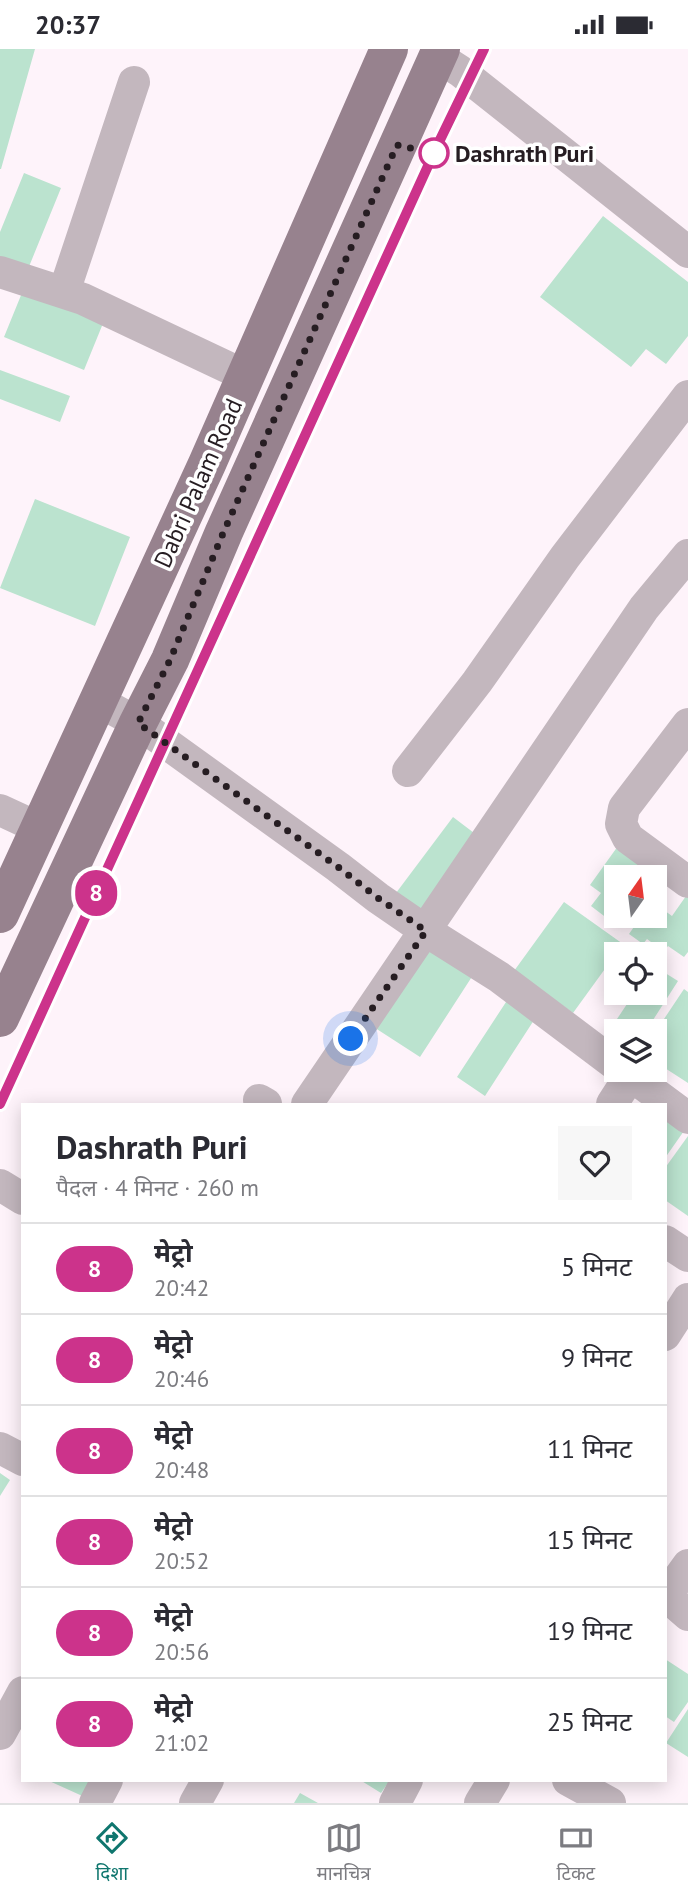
<!DOCTYPE html>
<html lang="hi">
<meta charset="utf-8">
<style>
body{margin:0;font-family:"PT Sans","Noto Sans Devanagari",sans-serif;background:#f7f7f7;color:#2b2b33;height:100vh;display:flex;flex-direction:column;font-size:26px;white-space:nowrap}
*{box-sizing:border-box;margin:0}
p{font-size:23px;color:#7c7c81}
.icon{flex:none;width:38px;height:38px;fill:none;stroke:currentColor;stroke-width:2;stroke-linecap:round;stroke-linejoin:round}
.map{position:relative;flex:1;overflow:hidden}
.sheet{position:absolute;left:21px;top:1054px;width:646px;height:679px;display:flex;flex-direction:column;background:#fff;border-radius:0px;box-shadow:0 4px 18px #0003}
.sheet>*{flex:none}
.badge{padding:0 14px;border-radius:23px;font-size:24px;line-height:46px}
.needle{width:46px;rotate:14deg}
.buttons{position:absolute;left:604px;top:816px;display:grid;gap:14px}
.buttons a{display:grid;place-items:center;width:63px;height:63px;border-radius:0px;background:#fff;box-shadow:0 4px 18px #0003;font-size:35px}
.you{position:absolute;width:35px;height:35px;margin:-18px;border:5px solid #fff;border-radius:50%;background:#1a73e8;box-shadow:0 0 0 10px #1a73e833}
.map>.badge{position:absolute;translate:-50% -50%;box-shadow:0 0 0 4px #fff}
.round{display:grid;place-items:center;flex:none;width:74px;height:74px;border-radius:0px;background:#f7f7f7}
.head{display:flex;align-items:center;justify-content:space-between;height:119px;padding:0 35px}
h1{font-size:33px;font-weight:700;line-height:52px}
ul{padding:0;list-style:none}
li{display:flex;align-items:center;gap:21px;height:91px;padding:0 35px;border-top:2px solid #e1e1e2}
li div{flex:1}
li b{display:block;font-size:26px}
li em{font-style:normal}
li .badge{min-width:77px;font-weight:700;text-align:center}
.status{display:flex;justify-content:space-between;align-items:center;height:49px;padding:0 35px;background:#fff;direction:ltr}
.status svg{height:19px;fill:currentColor}
.tab-bar{display:flex;justify-content:space-around;align-items:center;height:98px;border-top:2px solid #e1e1e2;background:#fff;font-size:19px;color:#7c7c81}
.tab-bar a{display:grid;justify-items:center;gap:4px}
.tab-bar .on{color:#0f766e}
.map>svg:first-child{display:block}
</style>
<div class="status"><b>20:37</b><svg viewBox="0 0 49 12"><path d="M0 12V9h3v3zM5 12V6h3v6zM10 12V3h3v9zM15 12V0h3v12zM26 1h20v11H26zM47 4h2v5h-2z"/></svg></div>
<div class="map">
<svg width="688" height="1754" viewBox="0 0 688 1754">
<rect width="100%" height="100%" fill="#fef3fa"/>
<!-- building -->
<path fill="#bbe3cf" d="M0,0H35L1,120H0Z
M24,124L61,139L28,220L0,209V183Z
M603,167L688,233V287L666,315L646,300L631,318L540,248Z
M26,234L106,267L84,321L4,288Z
M0,321L70,347L60,373L0,350Z
M35,450L130,488L95,577L0,539Z
M453,768L478,787L422,863L396,844Z
M623,790L644,816L636,828H616V859L608,870L591,857L601,844L590,836Z
M686,847L688,848V903L684,908L668,897L660,907L648,898L651,893L647,890L643,895L629,885L638,872L630,866H654V854L672,867Z
M564,853L623,895L573,964L514,922Z
M425,890L475,923L420,1008L369,975Z
M654,917L678,932L646,982H616V991L607,985L635,943H654Z
M684,940L688,943V1034L654,1012V985Z
M508,950L536,968L485,1047L457,1028Z
M665,1065L686,1079L665,1109Z
M688,1087V1167L665,1151V1119Z
M0,1424L10,1431L0,1447Z
M665,1610L688,1625V1653L674,1673L665,1667Z
M688,1660V1708L666,1694Z
M47,1731H98L89,1750Z
M360,1731H390L381,1744Z
M300,1744L318,1754H294Z"/>
<g fill="none" stroke-linecap="round" stroke-linejoin="round">
<!-- minor -->
<path stroke="#c3b7be" stroke-width="32" d="M437,7L460,22L688,203
M0,223L83,250L246,327
M64,243L134,33
M98,652L138,674L338,818L378,849L426,882L499,928L616,1016
M688,675L624,759L621,775L628,789L688,833
M408,722L477,633L565,508L688,347
M0,761L39,779
M622,1020L688,1069
M259,1051L266,1055
M307,1055L644,559L688,506
M612,1055L630,1027
M0,1136L23,1150
M665,1192L688,1207
M665,1286L688,1250
M0,1399L23,1411
M665,1546L688,1566
M665,1548L688,1516
M0,1685L23,1643
M568,1731L610,1754
M95,1754L107,1731
M195,1754L208,1731
M395,1754L407,1731
M480,1754L494,1731"/>
<!-- major -->
<path stroke="#97828e" stroke-width="38" d="M0,865L207,415L389,0
M0,969L138,674L170,611L224,483L441,0"/>
</g>
<g fill="none" stroke-linecap="round" stroke-linejoin="round">
<!-- line casing -->
<g stroke="#fff" stroke-width="16">
<path id="line" d="M0,1055L438,95L484,0"/>
</g>
<!-- line -->
<use href="#line" stroke="#cc338b" stroke-width="10"/>
<!-- walk -->
<path stroke="#261d22" stroke-width="7" stroke-dasharray="0 12.6" d="M351,990L426,882L378,849L338,818L138,674L170,611L224,482L397,96L434,104"/>
</g>
<!-- markers -->
<circle fill="#fff" stroke="#cc338b" stroke-width="3.5" cx="434" cy="104" r="14"/>
<g text-anchor="middle" dominant-baseline="central" stroke-width="7" stroke-linejoin="round" paint-order="stroke">
<!-- stop labels -->
<g font-size="24" font-weight="bold" fill="#261d22" stroke="#fff" text-anchor="start">
<text x="455" y="104">Dashrath Puri</text>
</g>
<!-- street labels -->
<g font-size="24" fill="#261d22" stroke="#fff">
<text transform="translate(198 434) rotate(-66)">Dabri Palam Road</text>
</g>
</g>
</svg>
<div class="buttons">
<a><svg class="needle" viewBox="-14 -14 28 28"><path d="M0-13l5 13h-10z" fill="#e53935"/><path d="M0 13l5-13h-10z" fill="#7c7c81"/></svg></a>
<a><svg class="icon" aria-label="locate" viewBox="0 0 24 24"><circle cx="12" cy="12" r="6"/><path d="M12 2v4M12 18v4M2 12h4M18 12h4"/></svg></a>
<a><svg class="icon" aria-label="layers" viewBox="0 0 24 24"><path d="M12 4l9 5-9 5-9-5zM3 14l9 5 9-5"/></svg></a>
</div>
<div class="you" style="left:351px;top:990px"></div>
<b class="badge" style="left:96px;top:844px;background:#cc338b;color:#fff">8</b>
<section class="sheet">
<div class="head"><div><h1>Dashrath Puri</h1><p>पैदल · 4 मिनट · 260 m</p></div><a class="round"><svg class="icon" aria-label="heart" viewBox="0 0 24 24"><path d="M12 20l-8-8c-3-5 5-10 8-4 3-6 11-1 8 4z"/></svg></a></div>
<ul>
<li><span class="badge" style="background:#cc338b;color:#fff">8</span><div><b>मेट्रो</b><p>20:42</p></div><em>5 मिनट</em></li>
<li><span class="badge" style="background:#cc338b;color:#fff">8</span><div><b>मेट्रो</b><p>20:46</p></div><em>9 मिनट</em></li>
<li><span class="badge" style="background:#cc338b;color:#fff">8</span><div><b>मेट्रो</b><p>20:48</p></div><em>11 मिनट</em></li>
<li><span class="badge" style="background:#cc338b;color:#fff">8</span><div><b>मेट्रो</b><p>20:52</p></div><em>15 मिनट</em></li>
<li><span class="badge" style="background:#cc338b;color:#fff">8</span><div><b>मेट्रो</b><p>20:56</p></div><em>19 मिनट</em></li>
<li><span class="badge" style="background:#cc338b;color:#fff">8</span><div><b>मेट्रो</b><p>21:02</p></div><em>25 मिनट</em></li>
</ul>
</section>
</div>
<nav class="tab-bar">
<a class="on"><svg class="icon" aria-label="directions" viewBox="0 0 24 24"><path d="M12 3l9 9-9 9-9-9zM9 14v-3h6M13 9l2 2-2 2"/></svg>दिशा</a>
<a><svg class="icon" aria-label="map" viewBox="0 0 24 24"><path d="M3 6l6-2 6 2 6-2v14l-6 2-6-2-6 2zM9 4v14M15 6v14"/></svg>मानचित्र</a>
<a><svg class="icon" aria-label="tickets" viewBox="0 0 24 24"><path d="M3 7h18v10H3zM15 7v10"/></svg>टिकट</a>
</nav>
